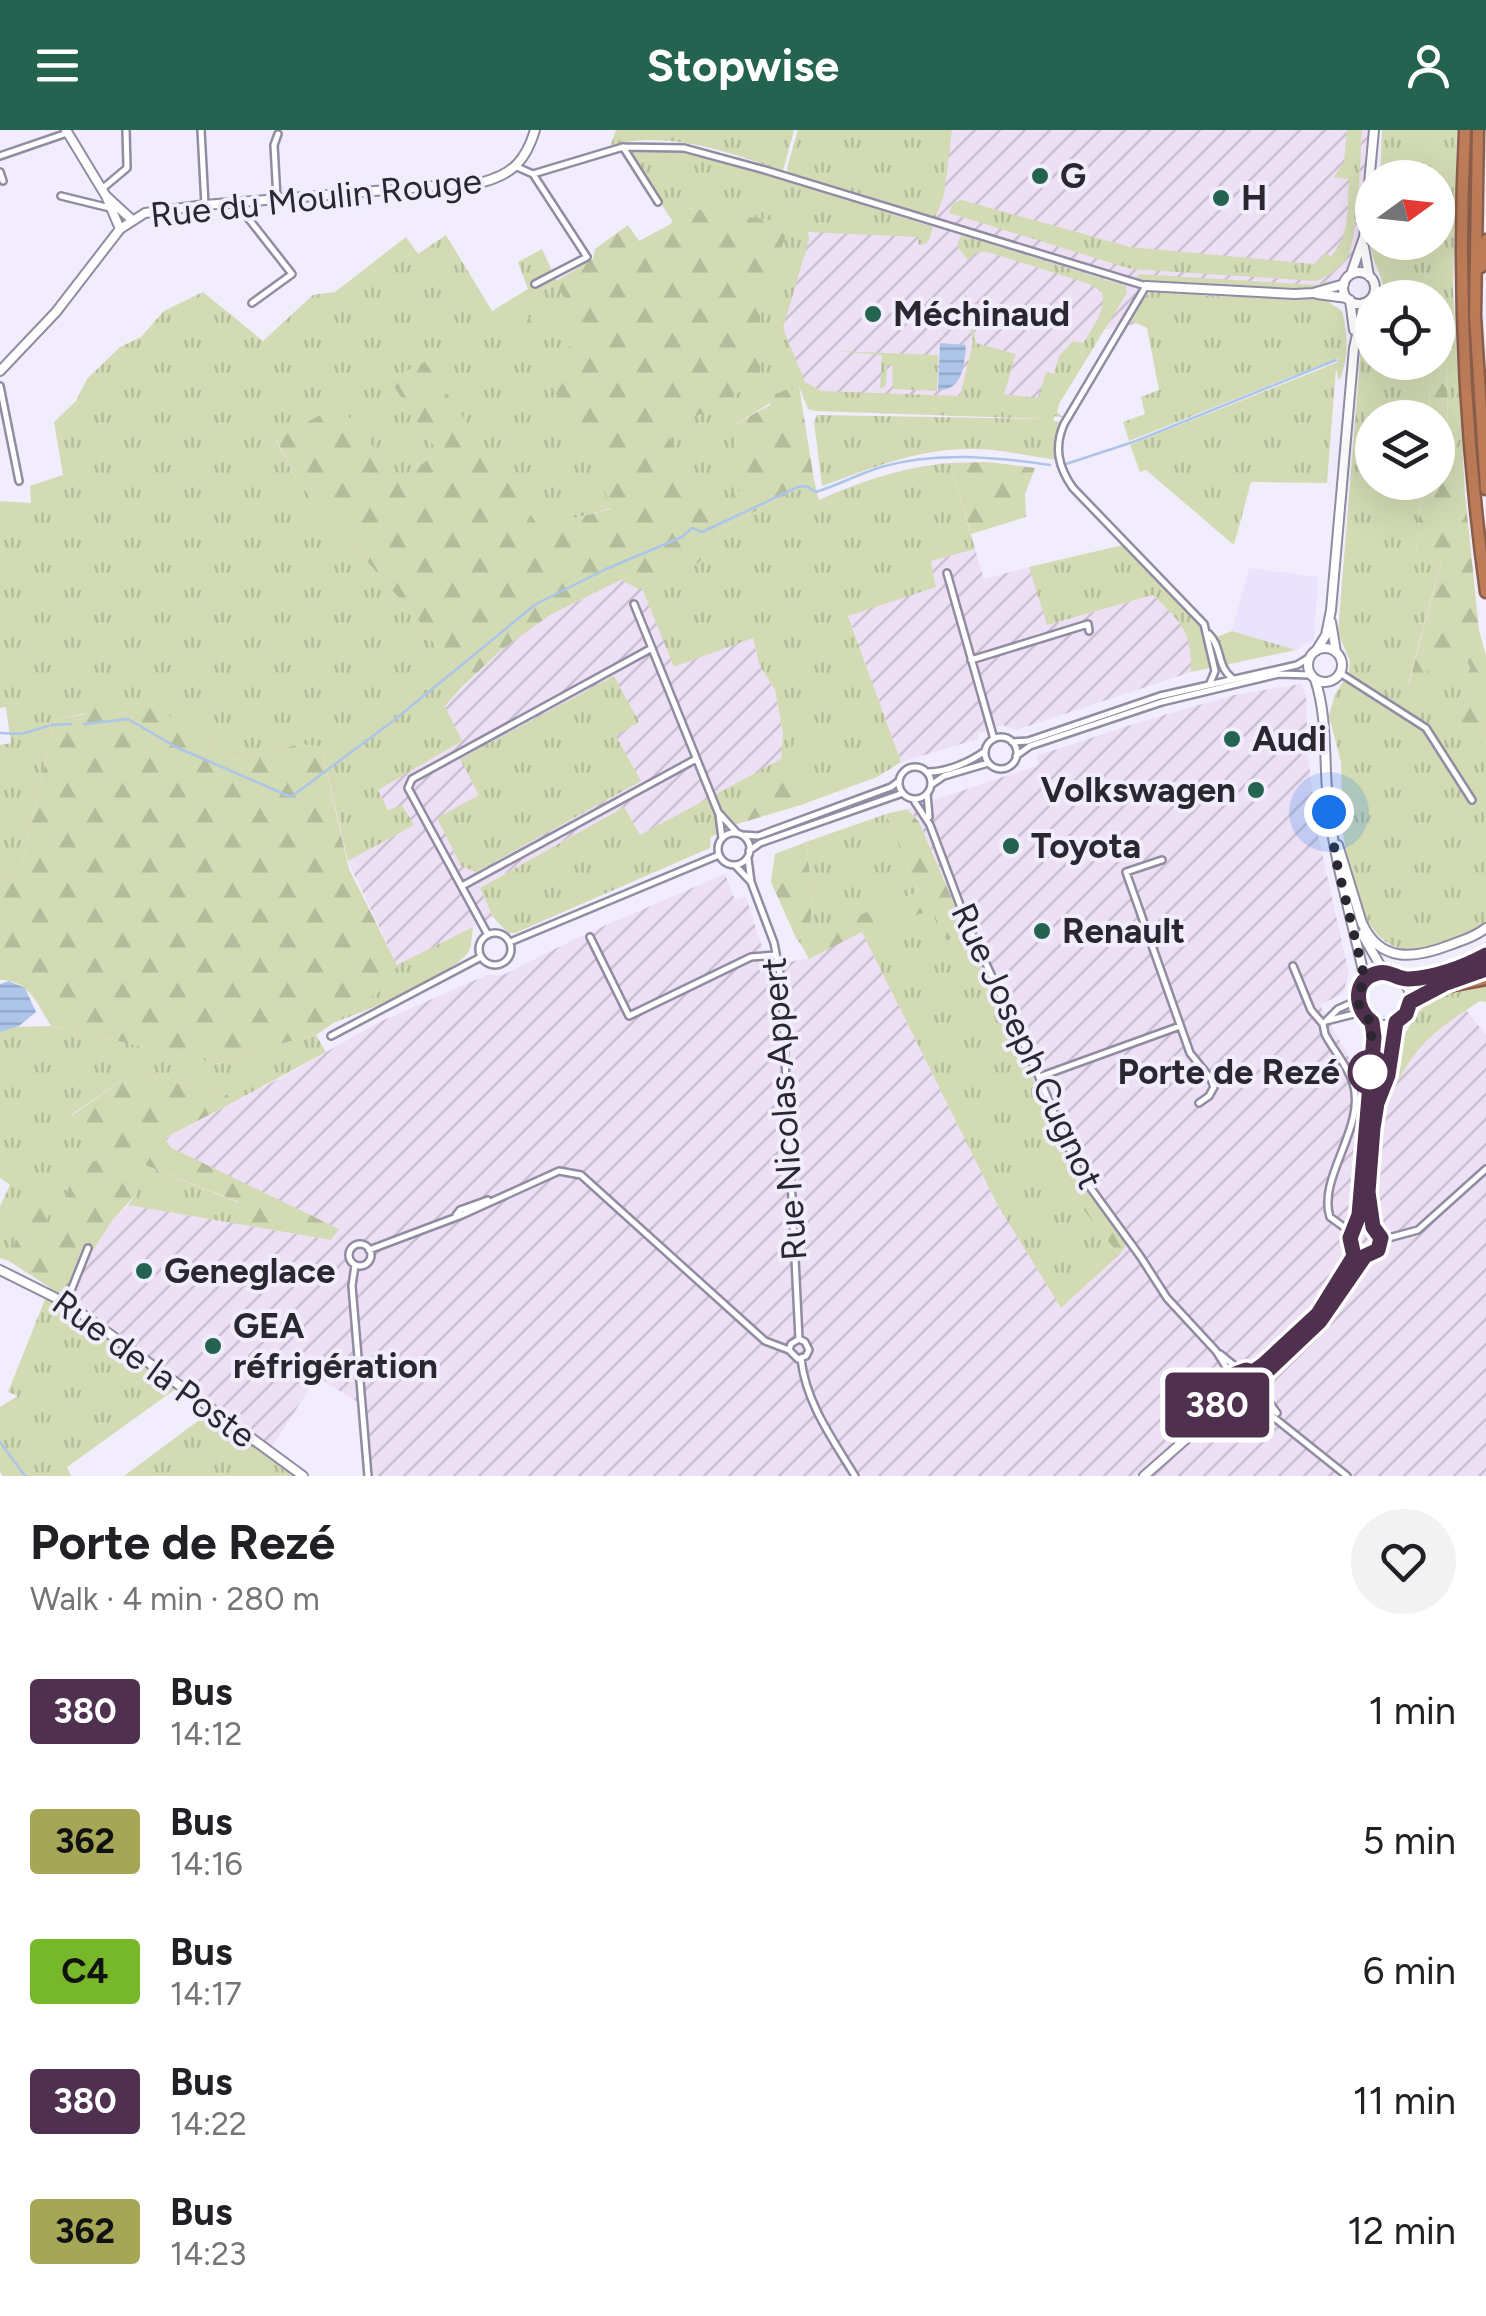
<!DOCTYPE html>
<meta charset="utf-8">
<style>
body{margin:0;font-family:Figtree,sans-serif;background:#f2f2f2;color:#202124;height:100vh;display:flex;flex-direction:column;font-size:38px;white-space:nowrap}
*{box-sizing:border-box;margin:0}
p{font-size:32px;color:#757577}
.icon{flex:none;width:55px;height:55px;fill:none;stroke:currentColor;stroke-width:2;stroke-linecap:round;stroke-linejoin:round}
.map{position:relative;height:1346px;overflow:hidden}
.sheet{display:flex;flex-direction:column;background:#fff;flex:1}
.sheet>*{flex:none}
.badge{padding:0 20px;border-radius:8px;font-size:35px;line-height:65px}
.needle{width:65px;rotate:75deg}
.tools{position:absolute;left:1355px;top:30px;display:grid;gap:20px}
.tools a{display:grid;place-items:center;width:100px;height:100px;border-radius:50%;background:#fff;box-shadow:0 10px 40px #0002;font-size:50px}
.you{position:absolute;width:50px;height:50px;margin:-25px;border:8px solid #fff;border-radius:50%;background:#1a73e8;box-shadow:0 0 0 15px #1a73e833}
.map>.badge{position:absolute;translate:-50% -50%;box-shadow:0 0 0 5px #fff}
.round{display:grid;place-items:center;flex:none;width:105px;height:105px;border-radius:52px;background:#f2f2f2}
.head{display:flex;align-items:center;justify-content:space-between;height:170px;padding:0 30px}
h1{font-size:48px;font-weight:700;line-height:75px}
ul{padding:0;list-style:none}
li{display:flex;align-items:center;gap:30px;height:130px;padding:0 30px}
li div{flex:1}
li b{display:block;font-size:38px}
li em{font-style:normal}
li .badge{min-width:110px;font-weight:700;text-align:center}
header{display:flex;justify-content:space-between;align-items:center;height:130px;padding:0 30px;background:#24634f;color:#fff;font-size:45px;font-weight:700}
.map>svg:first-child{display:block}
</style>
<header><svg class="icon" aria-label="menu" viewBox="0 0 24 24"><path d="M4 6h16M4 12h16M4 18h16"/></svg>Stopwise<svg class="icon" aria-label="person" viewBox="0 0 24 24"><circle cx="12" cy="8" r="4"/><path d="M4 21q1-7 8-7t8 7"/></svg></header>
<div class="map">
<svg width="1486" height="1346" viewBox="0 0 1486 1346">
<defs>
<pattern id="industrial-furrows" width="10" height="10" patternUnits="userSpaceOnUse" patternTransform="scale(2.5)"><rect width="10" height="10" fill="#ede0f4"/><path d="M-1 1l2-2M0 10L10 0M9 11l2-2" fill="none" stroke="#cbc0d2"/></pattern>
<pattern id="grass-tufts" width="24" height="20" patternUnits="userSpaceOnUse" patternTransform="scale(2.5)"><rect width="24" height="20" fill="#d2dbb4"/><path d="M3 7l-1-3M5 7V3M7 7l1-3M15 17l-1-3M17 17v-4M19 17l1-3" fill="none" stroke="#b4bc9b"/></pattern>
<pattern id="forest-firs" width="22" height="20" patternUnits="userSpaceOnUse" patternTransform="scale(2.5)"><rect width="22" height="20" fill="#d2dbb4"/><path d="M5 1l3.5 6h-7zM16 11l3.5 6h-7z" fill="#b4bc9b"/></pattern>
<pattern id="water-rules" width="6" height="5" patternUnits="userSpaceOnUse" patternTransform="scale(2.5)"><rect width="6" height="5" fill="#acc5e9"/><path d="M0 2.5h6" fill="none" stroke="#94a9c8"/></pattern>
</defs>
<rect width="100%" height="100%" fill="#f1edfc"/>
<!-- built -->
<path fill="#eae3fc" d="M1249,438L1318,447L1314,510L1296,520H1289L1232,501Z"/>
<!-- industrial -->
<path fill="url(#industrial-furrows)" d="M845,0H1374L1362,119L1344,154L1313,163L1095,201L1050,272L802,265L779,202L807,102H832Z
M975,419L984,449L1029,437L1048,495L1153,465L1186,498L1192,519L1191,542L1016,600L1003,595L978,604V609L901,632L848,485L936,457L931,431Z
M621,450L642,458L675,537L753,507L759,534L775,560L783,603L781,630L640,705L623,677L480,758L493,787L397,835L348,731L414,695L389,680L377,660L461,611L445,576L500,521L550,485Z
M1301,554L1306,567L1308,627L1318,705L1349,844L1343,863L1320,875L1358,944L1389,970L1407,930L1432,902L1466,880L1486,905V1346H373L367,1278L317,1247L268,1323L58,1172L112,1091L128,1075L331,1110L170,1017L164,1009L288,944L377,893L487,845H503L581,806L725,744L735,770L746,767L768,836L809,828L862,802L997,1074L1061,1178L1127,1115L1074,1041L919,692L907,679L1039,635L1036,626L1140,592L1234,565Z"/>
<!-- grass -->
<path fill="url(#grass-tufts)" d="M616,0H794L783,41C727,22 670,0 611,15Z
M798,0H952L944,65L934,91L788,45L787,38Z
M1347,0H1362C1360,27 1359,108 1347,128C1341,137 1326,148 1316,151L1131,139L949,83L953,73L962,70L1130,117L1314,134L1327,123L1330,127C1351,108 1347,75 1349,49L1334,47L1344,32Z
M1382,0H1457L1453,159L1465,364L1448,344L1447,221L1438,216V168L1382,167C1388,145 1365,132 1372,101V112H1438V48L1380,47Z
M641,18L702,24L933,97C930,106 930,115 919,115L918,107L808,102L809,110L783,198L805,252L822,261L960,266L973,213L965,165L969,170L976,213L1016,224L1004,264L1038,268L1046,242L1054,244L1059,226L1073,211L1083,213C1093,197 1106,181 1102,162L1089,154L988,122H978L968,130L957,116L961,105L1126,156L1127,163L1059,274L1057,282L1064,288L1055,286L1053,290L1061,294L1055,314L1056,330C1028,326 1000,319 971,319C920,318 869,339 822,356L814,292L817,285L1050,289L816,281L808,279L799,256L732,296L747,356L708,384L666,302L760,250V180L789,94L688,78L673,92L627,21Z
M446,105L492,181L528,159L518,132L542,119L580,202L553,237L521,173L509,179L594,331L612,378L539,398L425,233L390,249L438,322L400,351L292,302L276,310L297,351L420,492L462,557L445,576L462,611L378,660L388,680L402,675L414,695L348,731L321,617L300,614L236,630L145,570L55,590L20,743L0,750V615L11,613L6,577L0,578V371L31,373L30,356L63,345L54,292L76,271L87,249L120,217L141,207L164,181L203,162L263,211L313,165L335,162L406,107L418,124Z
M1139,144L1316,155L1329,151L1330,155L1295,160L1153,152L1136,149Z
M1152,160L1201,162L1205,166L1324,169L1342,181C1348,204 1349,229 1339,251L1336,239L1327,353L1251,352L1234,415L1146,340L1140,342L1130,315L1338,232V228L1129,311L1123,292L1145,284L1141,267L1159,260L1147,198L1132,191L1140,173Z
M1372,181V232L1432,233L1428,287L1372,288V352L1422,353L1416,421L1442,428L1408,555L1461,516L1470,538L1458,571L1480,595L1486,614V794C1474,807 1453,811 1436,816C1355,842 1351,733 1338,679L1342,668L1341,632L1329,586L1335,564L1349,543L1350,531L1338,503L1362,204Z
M836,221L938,225L937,261L893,259L892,235H887L886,255L880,259L882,225Z
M950,333L975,419L931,431L936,457L848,486L901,632L877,647L801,675V605L737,694L711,707L710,718L515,803H508L493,787L480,758L624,677L640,705L781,629L783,603L775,560L759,534L753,508L674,537L642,458C677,443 707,440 720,400L814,350L819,370C862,351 903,337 950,333Z
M1123,415L1195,487L1207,511L1232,501L1296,520L1191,542C1192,500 1181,493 1153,465L1047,495L1029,437Z
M614,546L639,592L616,606L641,651L476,742L461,736L437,688L479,665L460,629Z
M886,684L918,762L822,800L818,811L802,816L796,808L810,804L812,762L806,712Z
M933,779L947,811L965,799L1066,1022L1046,1030L1119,1125L1061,1178L997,1074L862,802Z
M473,797C472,803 472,815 469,821C458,842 360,885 334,892L386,857L397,835Z
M1486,851V872L1480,871C1430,904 1414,915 1389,970L1383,965L1394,944L1401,903L1408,900L1411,890L1426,874L1425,869L1436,863Z
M51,896L220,934L255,920L316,905L326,922L232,973L228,965L135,941L71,985L109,1027L76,1038L45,1128L37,1120L29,1068L9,1131L0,1128V1076L10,1055L0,1048V902L8,897Z
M137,1032L240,1073L238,1094L128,1075L137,1063Z
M50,1157L63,1166L59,1172L177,1258L67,1337L71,1346H3L0,1342V1277L18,1266L8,1262Z
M210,1282L296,1346H124Z"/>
<!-- forest -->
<path fill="url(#forest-firs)" d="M688,78L790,93L760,180V251L667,302L708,384L746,356L732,296L770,275L775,264L799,256L814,350L720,400C707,441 676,444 639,459L621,450L550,485L500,521L462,557L420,492L297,351L276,309L339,275L401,350L438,322L389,249L425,232L539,397L611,379L594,331L508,179L521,172L554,236L580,202L556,151L593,129L595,119L628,95L639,111L669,95Z
M1438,216L1447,220L1448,344L1465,364L1479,500L1486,526V614L1480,595L1462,596L1458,571L1470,538L1461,516L1408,557L1442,429L1416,421L1422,353L1438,352V288L1428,287L1432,233L1438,232Z
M988,332L1035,338L1025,364L1026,387L971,404L950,333Z
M95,568L145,570L236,630L300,614L321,617L349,739L397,835L386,857L316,905L255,920L220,934L51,896C38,875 28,849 0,850V750L20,743L55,590L85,584Z
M802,603L801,675L737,694Z
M907,679L919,692L965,799L947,811L932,780L862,802L809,829L802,816L818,811L821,800L918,762L886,684Z
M806,712L812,762L810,804L796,808L771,752L775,724Z
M135,941L228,965L232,973L165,1008L170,1017L339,1099L331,1110L238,1094L239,1072L137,1032V1063L112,1091L63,1166L9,1131L29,1067L53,1072L37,1120L45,1127L76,1037L108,1027L71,986Z
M1066,1022L1074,1041L1127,1115L1119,1125L1045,1030Z"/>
<!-- water -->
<path fill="url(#water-rules)" d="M940,213L966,215C964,235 963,261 938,260Z
M9,851L25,858L36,882L19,896L0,902V854Z"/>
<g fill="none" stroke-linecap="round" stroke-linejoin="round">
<!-- stream -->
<path stroke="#acc5e9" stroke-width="2.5" d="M1438,194L1446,193
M1066,334L1136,311L1336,230
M84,594L128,589L176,617L291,667L393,591L536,474L606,439L682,407L692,398L702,402L798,357L806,356L816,362C838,355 859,344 881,337C936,321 995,327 1050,335
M51,595L71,594
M0,603L21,604L48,596
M0,1312L25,1346"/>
<!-- street casing -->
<g stroke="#928ca3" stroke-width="10">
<path id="street" d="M201,0L205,75
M623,17L658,72
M0,26L67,3
M517,37L533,44L623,17L684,18L765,40L1146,156L1064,294C1054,317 1058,337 1073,358L1204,494L1215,541L1210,553
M0,42L3,51
M533,44L587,127L535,154
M102,59L127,38L126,0
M61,66L110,78
M277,69L274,15L278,4
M239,72L241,79L292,144L252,173
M0,256L19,351
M947,443L994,609
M634,474L718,682L737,703
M1209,504C1222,517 1217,537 1232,548
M971,530L1088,494L1089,501
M1340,543L1426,598L1472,670
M985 623a16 16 0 1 1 32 0a16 16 0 1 1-32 0Z
M1012,612L1028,611L1160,566L1297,535L1310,527
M1016,626L1030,616L1162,572L1279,544L1311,545
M899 653a16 16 0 1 1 32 0a16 16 0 1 1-32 0Z
M928,642C947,642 970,632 985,621
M931,655L944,646L988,633
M927,664L929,687
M913,669L930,695L966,791L1039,947L1079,1042L1140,1126L1167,1168L1216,1221L1233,1248
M719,685L722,708
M718 719a16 16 0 1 1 32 0a16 16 0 1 1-32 0Z
M742,705L758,706L891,657L899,651
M749,721L760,713L903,663
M1162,730L1126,742L1190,923L1211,949L1214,957L1209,966L1199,973
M735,735L751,752L748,729
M751,752L774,813L781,849L799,1209
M462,756L696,629
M479 819a16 16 0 1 1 32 0a16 16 0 1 1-32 0Z
M488,805L408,658L412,649L652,518
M590,807L629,886L751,827L776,825
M510,812L719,725
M1293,836L1311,880L1323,894L1325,904C1333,920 1348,936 1353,953C1367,996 1317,1048 1330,1087L1352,1103
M1358,870L1338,879L1326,891L1362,882
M331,906L481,827
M1039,947L1180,896
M456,1085L460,1080L488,1070
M1381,1110L1418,1100L1486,1039
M349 1125a11 11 0 1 1 22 0a11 11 0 1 1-22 0Z
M369,1120L462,1085L559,1041L581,1045L765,1211L789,1220L798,1229L806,1226L809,1220L805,1212L799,1209L791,1214L789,1220
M355,1135L352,1156L368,1346
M66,1173L88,1118
M1220,1224L1241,1241
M801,1229C806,1273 832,1308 855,1346
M1260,1260L1277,1283
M1252,1270L1347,1346"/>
</g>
<!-- secondary casing -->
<g stroke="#928ca3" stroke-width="12">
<path id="secondary" d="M66,0L106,66L131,89
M106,66L120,99
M1364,117L1369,146
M1343 158a16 16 0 1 1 32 0a16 16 0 1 1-32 0Z
M1351,144L1364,107L1374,0
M1146,156L1295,164L1313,163L1344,154
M1317,164L1347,168
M1350,170L1354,200
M0,241L56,182L120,99L145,83L205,75L483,52C513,44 526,30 535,0
M1331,492L1336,522
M1308 535a17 17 0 1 1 34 0a17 17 0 1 1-34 0Z
M1316,521L1326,505L1331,480L1354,218L1364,173
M1315,549C1329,591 1323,638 1329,681C1336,738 1353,793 1365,850
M1338,715L1362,793C1380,833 1414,829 1450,815C1463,810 1475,807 1486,798
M1362,804L1384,842
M1358 869a26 26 0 1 1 52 0a26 26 0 1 1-52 0Z
M1402,850L1448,840L1486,825
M1450,852L1486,839
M1410,872L1437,858
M1356,1099L1369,970L1373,892
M0,1140L70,1175L303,1346
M1253,1242L1318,1185L1354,1125L1355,1121L1350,1111L1354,1101L1363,1095L1373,1097
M1260,1249L1321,1191L1365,1125L1380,1117V1105C1353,1065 1374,989 1388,946C1393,929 1394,909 1396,892
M1144,1346L1227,1273L1255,1267L1261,1257L1257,1245L1246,1240L1235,1244L1231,1256L1202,1294"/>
</g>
<!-- highway casing -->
<g stroke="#8a5e4a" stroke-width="15">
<path id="highway" d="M1465,0C1457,154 1465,309 1486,462
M1478,0L1475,186L1486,359
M1481,137L1486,110
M1433,859L1486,849"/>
</g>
<!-- street -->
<use href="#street" stroke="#fff" stroke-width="5"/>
<!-- secondary -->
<use href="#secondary" stroke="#fff" stroke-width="8"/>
<!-- highway -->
<use href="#highway" stroke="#be7c58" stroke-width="10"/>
</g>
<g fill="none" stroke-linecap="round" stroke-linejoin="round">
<!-- line casing -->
<g stroke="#fff" stroke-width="22">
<path id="line" d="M1486,825C1464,837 1434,848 1409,849C1398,850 1390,840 1378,843C1352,849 1354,879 1372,892L1374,907L1359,1085L1350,1108L1354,1126L1318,1184L1263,1235L1253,1242L1246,1240L1235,1244L1231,1256L1202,1294L1227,1273L1251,1269L1258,1264L1260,1248L1320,1191L1365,1126L1378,1120L1381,1108L1373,1097L1368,1062L1373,998L1377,973L1388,945L1396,892L1406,884L1410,872L1444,854L1486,839"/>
</g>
<!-- line -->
<use href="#line" stroke="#4f304e" stroke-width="15"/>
<!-- walk -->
<path stroke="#2a2731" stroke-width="10" stroke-dasharray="0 18" d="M1329,682L1336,730L1365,850C1355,866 1356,881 1372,892L1369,950L1370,942"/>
</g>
<!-- markers -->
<g fill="#24634f" stroke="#f1edfc" stroke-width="4">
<circle cx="1040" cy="46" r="10"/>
<circle cx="1221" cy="68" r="10"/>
<circle cx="873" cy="184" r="10"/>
<circle cx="1232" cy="609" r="10"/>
<circle cx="1256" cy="660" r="10"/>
<circle cx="1011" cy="716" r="10"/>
<circle cx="1042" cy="801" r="10"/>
<circle cx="144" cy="1141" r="10"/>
<circle cx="213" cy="1216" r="10"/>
</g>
<circle fill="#fff" stroke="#4f304e" stroke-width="5" cx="1370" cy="942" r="20"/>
<g text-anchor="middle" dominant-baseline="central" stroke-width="8" stroke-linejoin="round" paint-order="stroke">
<!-- poi labels -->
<g font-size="35" font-weight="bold" fill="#2a2731" stroke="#f1edfc" text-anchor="start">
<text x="1060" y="46">G</text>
<text x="1241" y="68">H</text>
<text x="893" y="184">Méchinaud</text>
<text x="1252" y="609">Audi</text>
<text x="1236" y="660" text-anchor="end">Volkswagen</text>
<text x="1031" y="716">Toyota</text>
<text x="1062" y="801">Renault</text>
<text x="164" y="1141">Geneglace</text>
<text x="233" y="1196">GEA<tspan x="233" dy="40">réfrigération</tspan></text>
</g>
<!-- street labels -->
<g font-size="35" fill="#2a2731" stroke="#f1edfc">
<text transform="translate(316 68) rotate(-6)">Rue du Moulin Rouge</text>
<text transform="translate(1027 916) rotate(65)">Rue Joseph Cugnot</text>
<text transform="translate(784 979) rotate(-94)">Rue Nicolas Appert</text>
<text transform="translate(154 1239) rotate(36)">Rue de la Poste</text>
</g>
<!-- stop labels -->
<g font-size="35" font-weight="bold" fill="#2a2731" stroke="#f1edfc" text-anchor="end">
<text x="1340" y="942">Porte de Rezé</text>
</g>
</g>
</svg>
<div class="tools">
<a><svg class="needle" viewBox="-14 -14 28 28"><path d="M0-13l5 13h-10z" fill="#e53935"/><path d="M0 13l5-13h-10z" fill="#757577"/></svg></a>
<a><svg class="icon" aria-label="locate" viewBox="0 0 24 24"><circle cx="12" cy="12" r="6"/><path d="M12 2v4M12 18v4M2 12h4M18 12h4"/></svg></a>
<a><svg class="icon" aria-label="layers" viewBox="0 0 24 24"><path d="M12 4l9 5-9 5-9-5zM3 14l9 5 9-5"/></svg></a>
</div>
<div class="you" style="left:1329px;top:682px"></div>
<b class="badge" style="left:1217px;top:1275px;background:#4f304e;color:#fff">380</b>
</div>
<section class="sheet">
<div class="head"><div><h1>Porte de Rezé</h1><p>Walk · 4 min · 280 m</p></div><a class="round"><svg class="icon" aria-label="heart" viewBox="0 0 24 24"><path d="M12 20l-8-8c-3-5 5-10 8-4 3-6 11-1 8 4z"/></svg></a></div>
<ul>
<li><span class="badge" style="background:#4f304e;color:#fff">380</span><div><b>Bus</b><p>14:12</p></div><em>1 min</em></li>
<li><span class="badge" style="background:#a5a756;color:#111">362</span><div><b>Bus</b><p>14:16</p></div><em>5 min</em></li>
<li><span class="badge" style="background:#76b82a;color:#111">C4</span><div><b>Bus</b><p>14:17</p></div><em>6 min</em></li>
<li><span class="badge" style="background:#4f304e;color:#fff">380</span><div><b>Bus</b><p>14:22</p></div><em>11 min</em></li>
<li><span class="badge" style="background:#a5a756;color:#111">362</span><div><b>Bus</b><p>14:23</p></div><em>12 min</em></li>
</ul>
</section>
